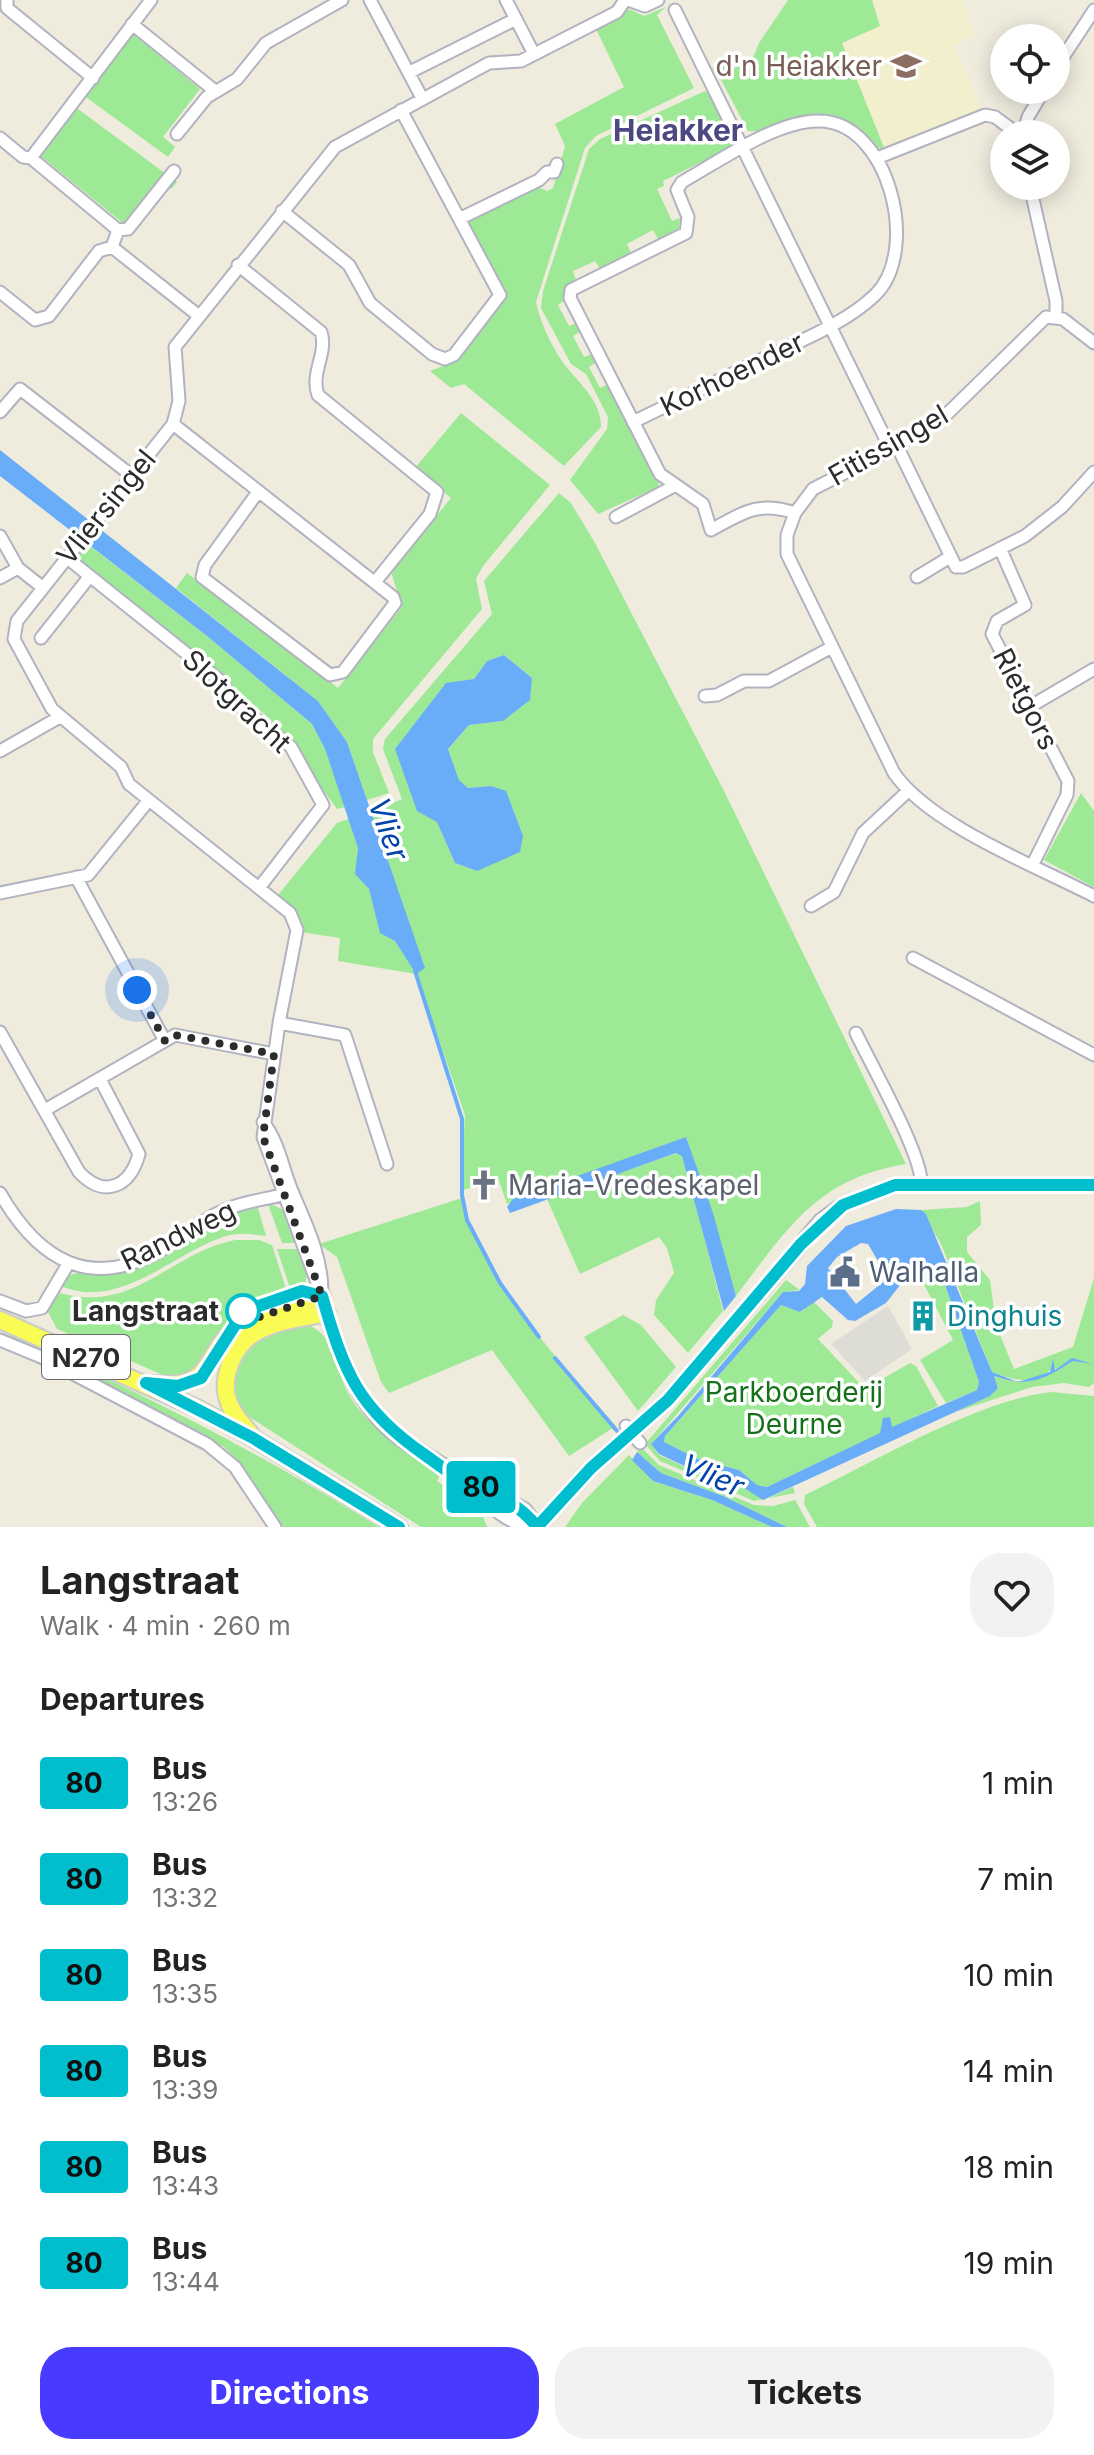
<!DOCTYPE html>
<meta charset="utf-8">
<style>
body{margin:0;font-family:Inter,sans-serif;background:#f2f2f2;color:#222;height:100vh;display:flex;flex-direction:column;font-size:30px;white-space:nowrap}
*{box-sizing:border-box;margin:0}
p{font-size:26px;color:#767676}
.icon{flex:none;width:44px;height:44px;fill:none;stroke:currentColor;stroke-width:2;stroke-linecap:round;stroke-linejoin:round}
.map{position:relative;height:1527px;overflow:hidden}
.sheet{display:flex;flex-direction:column;background:#fff;flex:1}
.sheet>*{flex:none}
.badge{padding:0 16px;border-radius:6px;font-size:28px;line-height:52px}
.controls{position:absolute;left:990px;top:24px;display:grid;gap:16px}
.controls a{display:grid;place-items:center;width:80px;height:80px;border-radius:50%;background:#fff;box-shadow:0 4px 20px #0003;font-size:40px}
.you{position:absolute;width:40px;height:40px;margin:-20px;border:6px solid #fff;border-radius:50%;background:#1a73e8;box-shadow:0 0 0 12px #1a73e833}
.map>.badge{position:absolute;translate:-50% -50%;box-shadow:0 0 0 4px #fff}
h2{padding:0 40px;font-size:30px;line-height:72px}
.round{display:grid;place-items:center;flex:none;width:84px;height:84px;border-radius:32px;background:#f2f2f2}
.headline{display:flex;align-items:center;justify-content:space-between;height:136px;padding:0 40px}
h1{font-size:38px;font-weight:700;line-height:60px}
.primary-button{display:flex;gap:16px;margin-top:auto;padding:16px 40px}
.primary-button a{flex:1;height:92px;border-radius:32px;background:#483aff;color:#fff;font-size:32px;font-weight:700;line-height:92px;text-align:center}
.primary-button a+a{background:#f2f2f2;color:#222}
ul{padding:0;list-style:none}
li{display:flex;align-items:center;gap:24px;height:96px;padding:0 40px}
li div{flex:1}
li b{display:block;font-size:30px}
li em{font-style:normal}
li .badge{min-width:88px;font-weight:700;text-align:center}
.map>svg:first-child{display:block}
</style>
<div class="map">
<svg width="1094" height="1527" viewBox="0 0 1094 1527">
<rect width="100%" height="100%" fill="#efecde"/>
<!-- education -->
<path fill="#f1efcc" d="M872,0H961L975,34L954,46L982,109L885,150L842,43L879,26Z"/>
<!-- green -->
<path fill="#9de996" fill-rule="evenodd" d="M788,0H872L880,26L842,43L885,150C864,145 850,120 827,116C798,111 775,133 748,131L719,76L715,77L711,69L729,58L734,68L752,60L759,43Z
M624,7L644,16L666,7L657,15L694,88L596,136L585,148L536,302C540,322 551,345 562,361C576,381 602,400 601,427L564,466L464,384L451,388L430,371L454,362L504,296L466,223L538,187L547,191L553,188L565,146L555,124L624,87L596,29L616,19Z
M132,33L200,89L163,137L175,147L168,157L83,95Z
M705,91L716,99L733,139L730,148L663,181L664,186L657,189L672,221L680,218L679,228L658,239L653,230L627,244L631,253L600,269L595,261L573,271L576,281L570,285L564,301L558,305L569,326L577,323L581,331L573,336L584,357L592,354L597,362L589,367L600,388L608,384L659,481L658,487L598,514L570,480L607,429L608,417L586,374L571,364L541,308L543,291L589,149L600,139Z
M74,106L177,182L171,189L161,182L124,224L37,153Z
M461,413L550,485L483,566L476,579L482,609L373,739V752L389,793L367,800L347,742L318,701L176,588L187,573L338,688L402,607L391,572L451,498L415,468Z
M559,493L571,503L595,543L724,791L906,1164C817,1178 787,1229 736,1296L686,1137L507,1204L498,1178L461,1191L465,1115L416,974L338,961L340,938L300,932L297,912L278,895L337,823L349,819L358,848L356,874L369,889L377,914L416,973L424,968L371,813L402,799L383,749L385,739L492,614L484,581ZM504,655L532,678L503,721L469,725L448,749L459,780L468,788L491,786L477,871L455,863L437,821L446,684L474,679L487,661Z
M86,543L207,636L312,724L325,749L345,807L337,809L271,720L190,649L83,564L79,552Z
M1081,793L1094,811V887L1044,860Z
M677,1153L683,1156L723,1311L688,1353L654,1315L656,1300L674,1273L667,1248L659,1237L580,1274L547,1199Z
M462,1198C477,1274 566,1369 616,1426L569,1456L492,1350L389,1393L381,1382L337,1257L319,1244Z
M980,1201L981,1225L967,1237V1252L990,1280L996,1325L1014,1369L1073,1347L1094,1278V1383L1089,1387L1064,1383L1032,1387L955,1412L990,1396L998,1387L993,1376C1031,1388 1041,1378 1073,1361L1093,1363L1070,1360L1056,1369L1053,1367C1037,1387 1012,1380 992,1372L941,1244L921,1210L967,1207Z
M268,1204C290,1208 292,1224 298,1243H282Z
M258,1208L266,1236C252,1234 237,1232 223,1237C171,1255 121,1309 63,1287L67,1277C79,1267 120,1276 144,1266C187,1247 207,1215 258,1208Z
M235,1240H259L272,1245L286,1289L232,1303L234,1309L198,1371L172,1379L163,1375L57,1329L47,1310L60,1293C135,1314 169,1253 235,1240Z
M277,1249H301L307,1270L305,1287L291,1291Z
M936,1269L944,1282L979,1382L977,1390L946,1403L920,1360L953,1340L919,1275Z
M786,1280L800,1290L783,1292L651,1444L659,1455L708,1477L730,1479L764,1500L793,1487L795,1493L754,1501L660,1461L645,1444Z
M814,1302L833,1321L832,1327L818,1339L865,1389L910,1363L916,1366L938,1406L767,1487L757,1485L739,1470L698,1459L664,1442L665,1436L781,1305L801,1312Z
M623,1315L641,1325L676,1367L638,1411L584,1337Z
M304,1324C335,1331 335,1369 348,1393C369,1431 407,1450 441,1474L437,1481L480,1509L487,1527H421L243,1413C212,1358 258,1337 304,1324Z
M0,1331C132,1387 257,1451 379,1527H283L240,1463L224,1447Z
M1051,1392L1094,1396V1527H817L804,1504L805,1495C874,1462 978,1400 1051,1392Z
M642,1448L659,1465L754,1505L773,1506L795,1500L810,1527H787L723,1496L661,1473L637,1452Z
M629,1455L653,1481L712,1500L772,1527H565L582,1503Z"/>
<!-- plaza -->
<path fill="#deddd5" d="M888,1306L912,1349L865,1381L831,1344Z"/>
<!-- water -->
<path fill="#69adf9" fill-rule="evenodd" d="M0,450L318,701L347,742L425,968L416,974L395,941L380,933L369,889L355,874L358,848L325,749L312,724L207,636L0,476Z
M504,655L532,678L530,700L503,721L469,725L448,749L459,780L468,788L491,786L506,791L523,836L520,852L477,871L455,863L437,822L417,811L395,749L446,683L474,679L487,661Z
M686,1137L713,1213L736,1296L724,1311L682,1156L676,1153L510,1213L507,1207L513,1199Z
M896,1209L921,1210L926,1214L992,1372L1018,1382L1050,1372L1053,1359L1055,1370L1072,1358L1093,1364L1073,1361C1042,1380 1030,1388 994,1376L998,1388L990,1396L763,1500L730,1479L708,1477L659,1454L651,1444L678,1416L783,1292L799,1291L805,1284L807,1266L846,1226ZM861,1243L868,1244L888,1278L856,1304L828,1268L837,1257ZM933,1269L944,1282L979,1382L977,1390L892,1427L890,1417L883,1418L880,1433L767,1487L757,1485L739,1470L698,1459L664,1442L665,1436L781,1305L800,1312L822,1297L848,1320L855,1321L886,1303L901,1284Z
M637,1452L661,1473L723,1496L787,1527H772L712,1500L653,1481L632,1460Z"/>
<g fill="none" stroke-linecap="round" stroke-linejoin="round">
<!-- stream -->
<path stroke="#69adf9" stroke-width="4" d="M415,971L462,1119V1195L467,1220L500,1283L539,1337
M555,1358L617,1431"/>
<!-- minor casing -->
<g stroke="#b2b2c1" stroke-width="15">
<path id="minor" d="M7,0V8L93,78
M151,0L31,158L118,230L128,229L174,171
M370,0L422,98
M506,0L534,54
M628,0L645,6L658,0
M675,10L891,450
M132,24L215,91
M1056,68L1094,10
M410,72L516,19
M177,134L207,97L237,79L266,43L342,0
M1024,134L1028,117L1044,90
M0,138L23,157L31,158
M877,158L985,115L995,117L1018,134
M1030,186L1056,301V317
M282,211L349,265L370,303L432,354L445,359L454,355L500,295L401,110
M461,218L539,180L547,172H554L557,164
M112,247L199,316
M238,265L321,332C328,353 310,373 318,395L437,492L430,514L375,582
M0,292L35,320L49,316L99,251L112,247L118,230
M1094,343L1063,319L1046,317L947,414L897,446L813,489L795,513L787,535V554L894,773C930,825 1036,866 1094,896
M0,412L20,389L131,475
M633,422C681,399 728,376 775,353C809,337 848,321 875,295C921,251 889,121 819,121C777,120 718,162 682,182L677,190L688,217L686,233L579,286L571,290L570,298L660,474L703,504L711,530C744,512 758,501 795,513
M173,424L393,597L395,603L343,672L330,675L202,577L205,565L258,492
M897,446L956,567H963L1025,536L1062,507L1094,472
M616,517L674,486
M0,536L18,568L42,587
M1000,548L1025,605L997,621L992,634L1068,781L1067,795L1033,864
M66,557L222,682L232,700L291,747L323,805L259,888
M917,577L950,557
M0,578L18,568
M41,638L90,576
M705,696L717,695L744,681H769L832,647
M1031,706L1094,669
M0,751L58,718
M76,877L165,1041
M0,893L88,875L149,800
M811,906L834,892L863,833L907,792
M913,958L1094,1055
M279,1023L345,1035L387,1164
M0,1032L79,1172C104,1199 130,1187 139,1154L100,1079
M856,1033C870,1063 924,1157 921,1185
M45,1110L175,1035L274,1054
M263,1122C279,1142 282,1167 292,1191C306,1224 322,1256 322,1292
M0,1193C39,1261 91,1292 165,1248C183,1237 198,1223 216,1214C240,1201 267,1200 292,1192
M322,1296L263,1137L279,1023L297,930L290,913L129,784L121,767L52,709L14,639L17,621L173,424L179,401L175,347L335,147L489,63L521,61L617,12L625,0
M0,1301L26,1311L42,1308L68,1264
M0,1340L41,1357L207,1444L235,1467L275,1527
M626,1426L640,1443"/>
</g>
<!-- tertiary casing -->
<g stroke="#b2b2c1" stroke-width="18">
<path id="tertiary" d="M537,1527L591,1468L668,1400L821,1221L843,1205L895,1185H1094"/>
</g>
<!-- secondary casing -->
<g stroke="#b2b2c1" stroke-width="18">
<path id="secondary" d="M324,1304C339,1354 356,1404 399,1437C420,1453 445,1465 466,1482C491,1503 503,1522 537,1527
M471,1483L524,1510L537,1527"/>
</g>
<!-- primary casing -->
<g stroke="#ccc" stroke-width="20">
<path id="primary" d="M0,1320L199,1409L253,1438L399,1527
M155,1384C218,1390 200,1353 240,1326C262,1310 296,1304 322,1296
M250,1433C242,1424 233,1414 229,1403C219,1379 234,1345 255,1333C276,1320 304,1318 327,1313"/>
</g>
<!-- minor -->
<use href="#minor" stroke="#fff" stroke-width="11"/>
<!-- tertiary -->
<use href="#tertiary" stroke="#fff" stroke-width="14"/>
<!-- secondary -->
<use href="#secondary" stroke="#fff" stroke-width="14"/>
<!-- primary -->
<use href="#primary" stroke="#f8fc55" stroke-width="16"/>
</g>
<g fill="none" stroke-linecap="round" stroke-linejoin="round">
<!-- line casing -->
<g stroke="#fff" stroke-width="18">
<path id="line" d="M399,1527L253,1438L146,1383L178,1386L201,1378L244,1311L302,1291L322,1296C344,1372 358,1409 425,1455C438,1464 452,1476 466,1482C493,1494 518,1502 537,1527L591,1468L668,1400L801,1244L843,1205L895,1185H1094"/>
</g>
<!-- line -->
<use href="#line" stroke="#00becd" stroke-width="12"/>
<!-- walk -->
<path stroke="#2c2c2c" stroke-width="8" stroke-dasharray="0 14.4" d="M137,990L165,1041L175,1035L274,1054L263,1137L322,1296L250,1320L243,1311"/>
</g>
<!-- icons -->
<defs>
<g id="school-bare" transform="scale(2.4)"><path d="M0-5L7-2L0 1L-7-2ZM-4 1L0 2.5L4 1V4Q0 6-4 4Z" fill="#8d6e63" stroke="#fff" stroke-width="2.5" paint-order="stroke"/></g>
<g id="church-bare" transform="scale(2.4)"><path d="M-1.2-6h2.4v3.5h3.3v2.4h-3.3V6h-2.4V-.1h-3.3v-2.4h3.3Z" fill="#6b7280" stroke="#fff" stroke-width="2.5" paint-order="stroke"/></g>
<g id="civic-bare" transform="scale(2.4)"><path d="M-.6-6.5H3V-4.5H.6V-3L4-1V1h2V6H-6V1h2V-1L-.6-3ZM-1.2 2.5V6h2.4V2.5Z" fill="#5c6f8a" stroke="#fff" stroke-width="2.5" paint-order="stroke"/></g>
<g id="building-bare" transform="scale(2.4)"><path d="M-4-6H4V6H1V3H-1V6H-4ZM-2.5-4.3h1.7v1.8h-1.7ZM.8-4.3h1.7v1.8H.8ZM-2.5-1h1.7V.8h-1.7ZM.8-1h1.7V.8H.8Z" fill="#0f9aa8" stroke="#fff" stroke-width="2.5" paint-order="stroke"/></g>
</defs>
<g fill-rule="evenodd">
<use href="#school-bare" x="906" y="66"/>
<use href="#church-bare" x="484" y="1185"/>
<use href="#civic-bare" x="845" y="1272"/>
<use href="#building-bare" x="923" y="1316"/>
</g>
<!-- markers -->
<circle fill="#fff" stroke="#00becd" stroke-width="4" cx="243" cy="1311" r="16"/>
<g text-anchor="middle" dominant-baseline="central" stroke-width="7" stroke-linejoin="round" paint-order="stroke">
<!-- shield labels -->
<rect fill="#fff" stroke="#6b6b6b" stroke-width="2" x="42" y="1335" width="88" height="44" rx="6"/>
<g font-size="26" font-weight="bold" fill="#2c2c2c">
<text x="86" y="1357">N270</text>
</g>
<!-- education labels -->
<g font-size="28" fill="#785e54" stroke="#fff" text-anchor="end">
<text x="882" y="66">d'n Heiakker</text>
</g>
<!-- street labels -->
<g font-size="28" fill="#2c2c2c" stroke="#fff">
<text transform="translate(732 374) rotate(-26)">Korhoender</text>
<text transform="translate(888 445) rotate(-30)">Fitissingel</text>
<text transform="translate(106 507) rotate(-51)">Vliersingel</text>
<text transform="translate(1026 699) rotate(63)">Rietgors</text>
<text transform="translate(237 701) rotate(43)">Slotgracht</text>
<text transform="translate(178 1235) rotate(-26)">Randweg</text>
</g>
<!-- worship labels -->
<g font-size="28" fill="#5b616d" stroke="#fff" text-anchor="start">
<text x="508" y="1185">Maria-Vredeskapel</text>
</g>
<!-- service labels -->
<g font-size="28" fill="#4e5e75" stroke="#fff" text-anchor="start">
<text x="869" y="1272">Walhalla</text>
</g>
<!-- stop labels -->
<g font-size="28" font-weight="bold" fill="#2c2c2c" stroke="#fff" text-anchor="end">
<text x="219" y="1311">Langstraat</text>
</g>
<!-- culture labels -->
<g font-size="28" fill="#0d838f" stroke="#fff" text-anchor="start">
<text x="947" y="1316">Dinghuis</text>
</g>
<!-- park labels -->
<g font-size="28" fill="#157119" stroke="#fff">
<text x="794" y="1392">Parkboerderij<tspan x="794" dy="32">Deurne</tspan></text>
</g>
<!-- neighbourhood labels -->
<g font-size="30" font-weight="bold" fill="#4d4881" stroke="#fff">
<text x="678" y="130">Heiakker</text>
</g>
<!-- water labels -->
<g font-size="30" font-style="italic" fill="#0245aa" stroke="#fff">
<text transform="translate(389 829) rotate(70)">Vlier</text>
<text transform="translate(713 1475) rotate(23)">Vlier</text>
</g>
</g>
</svg>
<div class="controls">
<a><svg class="icon" aria-label="locate" viewBox="0 0 24 24"><circle cx="12" cy="12" r="6"/><path d="M12 2v4M12 18v4M2 12h4M18 12h4"/></svg></a>
<a><svg class="icon" aria-label="layers" viewBox="0 0 24 24"><path d="M12 4l9 5-9 5-9-5zM3 14l9 5 9-5"/></svg></a>
</div>
<div class="you" style="left:137px;top:990px"></div>
<b class="badge" style="left:481px;top:1487px;background:#00becd;color:#111">80</b>
</div>
<section class="sheet">
<div class="headline"><div><h1>Langstraat</h1><p>Walk · 4 min · 260 m</p></div><a class="round"><svg class="icon" aria-label="heart" viewBox="0 0 24 24"><path d="M12 20l-8-8c-3-5 5-10 8-4 3-6 11-1 8 4z"/></svg></a></div>
<h2>Departures</h2>
<ul>
<li><span class="badge" style="background:#00becd;color:#111">80</span><div><b>Bus</b><p>13:26</p></div><em>1 min</em></li>
<li><span class="badge" style="background:#00becd;color:#111">80</span><div><b>Bus</b><p>13:32</p></div><em>7 min</em></li>
<li><span class="badge" style="background:#00becd;color:#111">80</span><div><b>Bus</b><p>13:35</p></div><em>10 min</em></li>
<li><span class="badge" style="background:#00becd;color:#111">80</span><div><b>Bus</b><p>13:39</p></div><em>14 min</em></li>
<li><span class="badge" style="background:#00becd;color:#111">80</span><div><b>Bus</b><p>13:43</p></div><em>18 min</em></li>
<li><span class="badge" style="background:#00becd;color:#111">80</span><div><b>Bus</b><p>13:44</p></div><em>19 min</em></li>
</ul>
<div class="primary-button"><a>Directions</a><a>Tickets</a></div>
</section>
